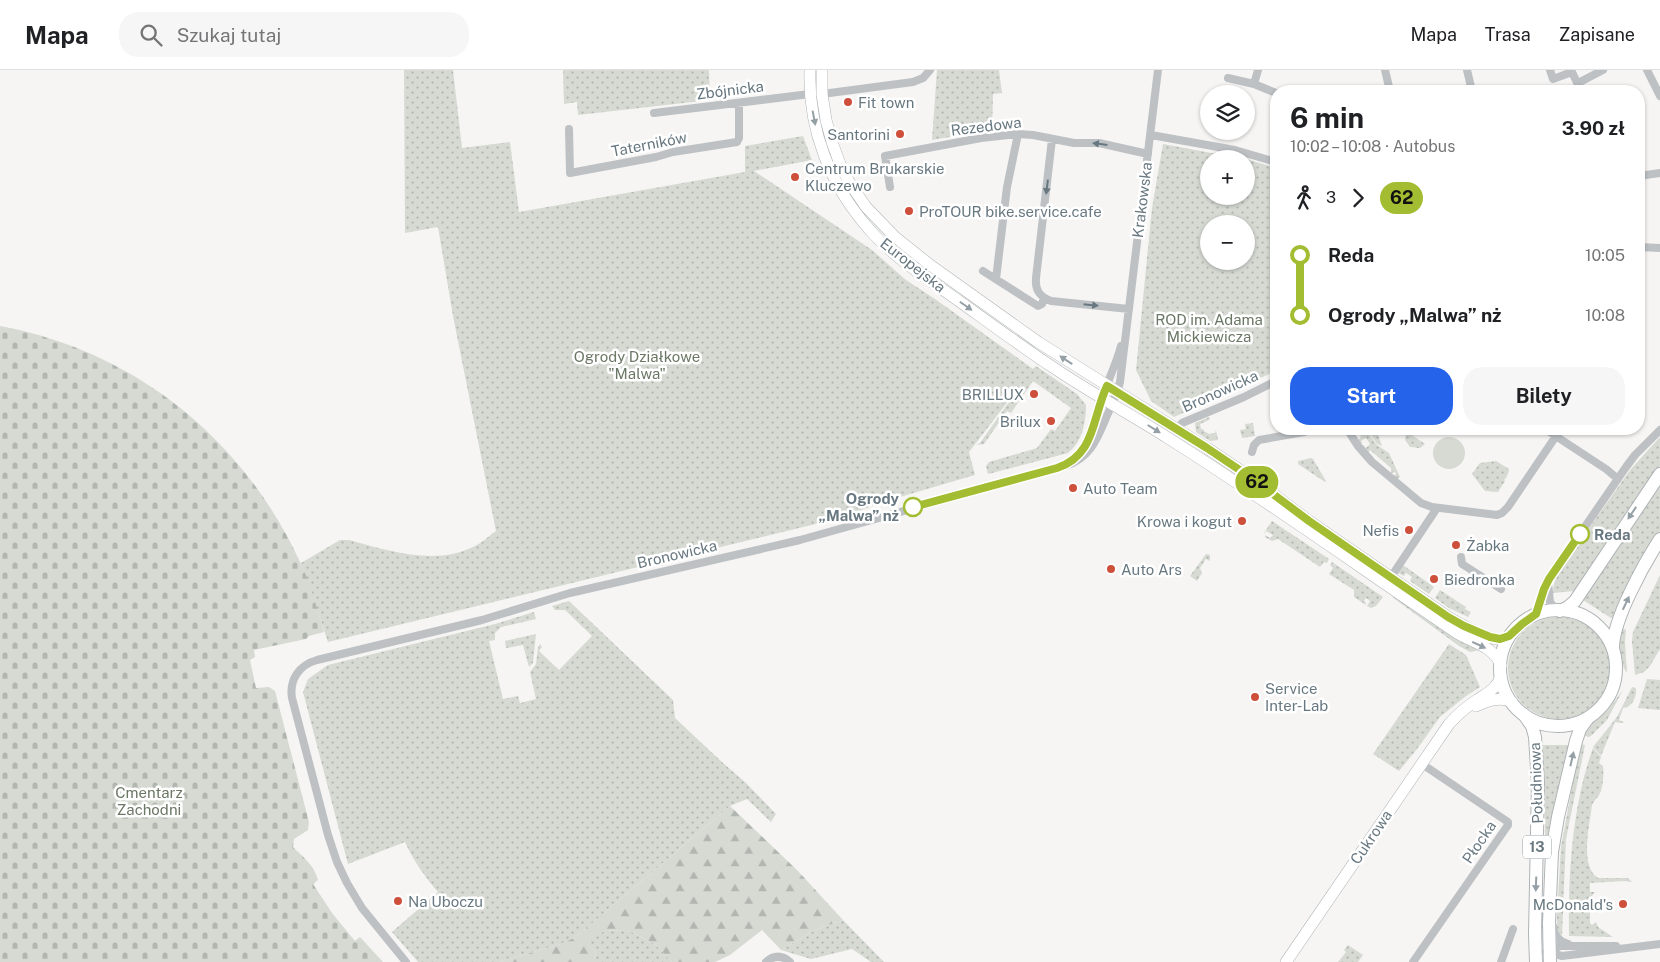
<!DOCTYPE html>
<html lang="pl">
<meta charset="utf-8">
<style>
body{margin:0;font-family:"Public Sans",sans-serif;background:#f6f6f6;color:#202124;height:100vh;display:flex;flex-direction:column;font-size:19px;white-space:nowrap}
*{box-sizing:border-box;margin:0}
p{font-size:16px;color:#757577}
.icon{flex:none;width:28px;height:28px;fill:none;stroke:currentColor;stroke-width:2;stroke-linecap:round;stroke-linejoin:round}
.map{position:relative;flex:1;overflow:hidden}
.sheet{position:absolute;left:1270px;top:15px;width:375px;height:350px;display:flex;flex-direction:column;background:#fff;border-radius:20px;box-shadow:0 1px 4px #0004}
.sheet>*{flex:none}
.badge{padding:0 10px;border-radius:16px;font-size:18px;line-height:32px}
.tools{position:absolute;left:1200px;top:15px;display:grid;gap:10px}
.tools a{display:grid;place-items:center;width:55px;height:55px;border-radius:50%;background:#fff;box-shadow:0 1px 4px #0004;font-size:25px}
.map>.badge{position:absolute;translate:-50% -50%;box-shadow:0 0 0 2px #fff}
.legs{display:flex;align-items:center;gap:8px;height:55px;padding:0 20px;font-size:16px}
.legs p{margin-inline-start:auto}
.head{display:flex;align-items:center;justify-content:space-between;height:85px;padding:0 20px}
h1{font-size:28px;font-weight:700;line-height:38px}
.primary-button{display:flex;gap:10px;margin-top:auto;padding:10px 20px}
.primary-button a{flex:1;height:58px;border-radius:20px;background:#2563eb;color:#fff;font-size:20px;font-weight:700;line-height:58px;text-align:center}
.primary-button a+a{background:#f6f6f6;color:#202124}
ul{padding:0 20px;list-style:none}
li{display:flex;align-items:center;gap:18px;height:60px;font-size:19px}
li i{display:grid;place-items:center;width:8px;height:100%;margin:0 6px;background:currentColor}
li i::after{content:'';width:12px;height:12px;margin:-6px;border:4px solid;border-radius:50%;background:#fff}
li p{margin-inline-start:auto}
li:first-child i{background:linear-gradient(#0000 50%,currentColor 0)}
li:last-child i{background:linear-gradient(currentColor 50%,#0000 0)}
header{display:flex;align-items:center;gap:30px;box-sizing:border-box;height:70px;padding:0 25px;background:#fff;border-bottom:1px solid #e0e0e0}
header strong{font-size:24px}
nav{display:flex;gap:28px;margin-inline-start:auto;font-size:18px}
.search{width:350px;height:45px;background:#f6f6f6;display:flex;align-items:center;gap:12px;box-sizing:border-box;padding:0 18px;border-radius:20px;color:#757577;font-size:19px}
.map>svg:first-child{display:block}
</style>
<header>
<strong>Mapa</strong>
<div class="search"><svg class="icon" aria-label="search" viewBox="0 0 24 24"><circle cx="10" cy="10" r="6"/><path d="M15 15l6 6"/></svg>Szukaj tutaj</div>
<nav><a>Mapa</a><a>Trasa</a><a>Zapisane</a></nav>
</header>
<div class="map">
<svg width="1660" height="892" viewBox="0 0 1660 892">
<defs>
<pattern id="green-dots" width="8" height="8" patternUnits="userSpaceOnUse" patternTransform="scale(1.25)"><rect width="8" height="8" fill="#d6dad3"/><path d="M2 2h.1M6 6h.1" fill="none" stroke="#b1b6b0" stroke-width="1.8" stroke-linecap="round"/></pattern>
<pattern id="forest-firs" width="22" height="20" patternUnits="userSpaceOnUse" patternTransform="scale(1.25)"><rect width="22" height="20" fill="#d6dad3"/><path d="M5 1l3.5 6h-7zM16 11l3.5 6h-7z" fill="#b1b6b0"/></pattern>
<pattern id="cemetery-stones" width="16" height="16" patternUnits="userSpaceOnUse" patternTransform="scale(1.25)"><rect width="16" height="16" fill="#d6dad3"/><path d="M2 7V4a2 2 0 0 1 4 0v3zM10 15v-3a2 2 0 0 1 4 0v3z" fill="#b1b6b0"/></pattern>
</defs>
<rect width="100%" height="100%" fill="#f6f5f3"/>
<!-- green -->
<path fill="url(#green-dots)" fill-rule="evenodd" d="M404,0H453L462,78L510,72L519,142L745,102V76L803,66L812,90L754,101L872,180L906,210L935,229L1033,299L1036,296L1077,324L1086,335C1086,353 1082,372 1068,383L988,404L986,396L989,392L1037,378L1051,359L1055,361L1071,338L1033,311L1011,343L1007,341L984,374L976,375L980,373L1023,312L969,382L975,405L876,434L850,445L828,451L328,572L301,493L340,470H349C390,481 437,497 477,475C484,471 490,465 496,461L453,246L438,157L405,163Z
M563,0H709L710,30L578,45L577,32L564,34Z
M937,0H999L1002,23L993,24L992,60L932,70Z
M1163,74L1244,89H1209V126H1246V89L1276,98V301L1174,347L1151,331L1136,300L1152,138ZM1209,154H1246V191H1209Z
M1209,347L1210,349L1209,350L1200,354L1201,359H1203L1204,361L1209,364L1215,363L1216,360L1218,370L1210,371L1196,362L1195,353Z
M1253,353L1255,366L1242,368L1240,360L1246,359L1245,354Z
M1353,359H1355L1356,362L1362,359H1376L1382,376L1377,374L1370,363L1369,364L1377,375L1389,383L1400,407L1396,409L1393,406L1396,404L1395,402L1391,403V398L1370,380L1369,382L1365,381L1361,376L1363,375L1366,378L1370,374L1366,368L1361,371L1362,373L1360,374L1358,371L1361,366L1358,363L1355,366Z
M1406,361L1425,374L1420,378L1410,377L1405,370Z
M1660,367V396L1575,521L1552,523L1554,514L1557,505L1568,488L1630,400Z
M1311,388L1313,389L1326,411L1325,412L1298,394V391Z
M1496,391L1509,399V401L1506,408L1504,410L1505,411L1498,422L1485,421L1472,404L1480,393Z
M1660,409V461L1649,478L1614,548H1611L1583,530L1581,527Z
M1272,451L1329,489L1327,493L1324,492L1320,497L1278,469L1272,471L1265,467V465L1270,468L1273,465L1266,461L1264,464V463Z
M1206,484L1210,485V491L1206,489L1200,498L1202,503L1197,511L1190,506Z
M1332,492L1383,527L1376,536L1371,538L1367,536L1370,531L1366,528L1364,531L1366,533V535L1354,527V520L1329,504L1333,498L1330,495Z
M1403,495L1434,517L1429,524L1410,511L1412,507L1406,503L1404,506L1398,503Z
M1660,505V579L1650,596L1644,602L1635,605L1632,571L1633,562Z
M1440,520L1466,537L1465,539L1471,542L1468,547L1449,538L1435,528Z
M1395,526L1480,580L1470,582L1459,576L1392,527Z
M569,531L673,630L675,648L723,693L746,713L776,744L771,752L747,729L730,736L576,867L561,874L499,892H418L392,862L438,822C425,807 413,790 405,772L348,794L303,622L308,609L328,595L495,554L534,542L536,549L501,557L495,563V570L489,571L503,629L518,626L520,633L536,629L530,602L536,594L538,577L540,574L542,577L539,581L559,600L592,566L565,540H555L552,536Z
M1508 598a51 51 0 1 1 102 0a51 51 0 1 1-102 0Z
M1620,557L1626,560L1625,572L1627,603C1619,592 1618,570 1620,557Z
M536,564L533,593L529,597L523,575L506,578L505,571Z
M1449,574L1466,585L1480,617L1466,626L1440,647L1417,679L1399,701L1373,684Z
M1647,609L1660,610V640L1638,638Z
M1632,617L1636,618C1637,627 1632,638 1623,638L1619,650L1624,652L1621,653L1615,652L1601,686L1593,677L1617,647Z
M1623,620L1607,650L1592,665L1589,667L1583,665L1590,655L1607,641Z
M1580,674L1585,675L1566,769L1562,866L1559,863L1557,858V845L1561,777Z
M1540,675H1570L1548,774H1545V731Z
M1593,678L1601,687L1599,693L1603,696C1604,703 1603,714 1601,721C1599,727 1594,730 1592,735C1590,754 1579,796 1598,808H1628L1632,812L1624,811L1590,813V822H1595L1590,828V853L1592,855L1596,852L1598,857L1613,867L1569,866C1568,804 1572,736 1593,678Z
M843,850L884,892H871L852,879L811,889L781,880L815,860Z
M628,860L655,874L672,892H593L596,882L584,870L605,861Z
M1348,875L1363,885L1358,892H1338L1346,882L1344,880Z"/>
<!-- forest -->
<path fill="url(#forest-firs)" d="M730,736L798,801L843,850L815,860L781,880L762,860L730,885L715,892H672L655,874L628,860L605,861L585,870L596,882L593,892H499L561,874L576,867Z"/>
<!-- cemetery -->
<path fill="url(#cemetery-stones)" d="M0,256C135,281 244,369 301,494C311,515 317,539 324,562L309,566L306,569L254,580L255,587L250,590L256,618L269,617L275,621L309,752L308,760L294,769L293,777C303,787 314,795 318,810L313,814L332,843L355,871L360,867L383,892H0Z"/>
<!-- pitch -->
<path fill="#d6dad3" d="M1433 383a16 16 0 1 1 32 0a16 16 0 1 1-32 0Z"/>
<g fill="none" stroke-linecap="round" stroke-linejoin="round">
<!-- secondary casing -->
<g stroke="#b0b5b8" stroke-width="12">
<path id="secondary" d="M810,0C808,59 830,115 869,159C894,188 928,209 959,231C991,254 1022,277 1054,298C1091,323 1130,344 1168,368C1266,430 1361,498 1457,563C1472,572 1495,577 1501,596
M822,0V24L826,50L832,72L840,94L849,112L866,137L895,167L930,195L1038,272L1207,378L1253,409L1309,451L1448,547C1460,554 1489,572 1503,569C1507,568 1510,565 1513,563
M1476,636C1487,631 1500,626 1512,632
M1286,892L1449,654C1457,645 1466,637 1477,630C1487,623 1497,619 1501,606"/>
</g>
<!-- primary casing -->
<g stroke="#afb4b6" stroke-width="14">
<path id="primary" d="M1500 598a58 58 0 1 1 116 0a58 58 0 1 1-116 0Z
M1560,541L1568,537L1575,531L1660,404
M1613,579C1612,551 1644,494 1660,469
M1525,646L1532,656L1535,667L1538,713L1535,864L1536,892
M1550,892L1549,853L1552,782L1558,747L1576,671L1580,659L1588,648"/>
</g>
<!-- street -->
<path stroke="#bdc1c4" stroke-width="8" d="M1385,0L1390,21
M1467,0L1472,21
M1550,0L1553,9L1572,2
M1571,0L1581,21
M1647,0L1660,26
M1228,8L1254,14L1276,23
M1578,13L1603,0
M1254,14L1258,0
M822,24L913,12L923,8L930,0
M654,43L810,24
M569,59L570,103L656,87L673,82L737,72L739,68V33
M1151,65L1235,80L1276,92
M1052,69L1036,208C1035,220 1039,226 1051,231L1129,239
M1639,106L1660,103
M890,117L885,86L981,68L1018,64L1033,65L1074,73H1099L1148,84
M1639,177L1660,178
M983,201L1038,236L1042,234L1044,228
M996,209L1007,117L1018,64
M1177,359L1182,353L1244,327L1276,311
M1347,359L1358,376L1372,392L1421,433L1432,437L1497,445L1502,443L1508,437L1556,366
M1545,359L1606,399L1618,409
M1252,382L1254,375L1259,370L1304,362L1313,359
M1078,386C1092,370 1093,351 1100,332C1107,313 1116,295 1121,276
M1461,487L1462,494L1501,519
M1391,507L1437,438
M1548,513L1550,532L1557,541
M1534,546L1549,509L1626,397L1635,385L1660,360
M1553,856C1554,865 1559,872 1568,874
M1539,862C1542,875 1548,883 1562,886L1660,874
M406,892L362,838L347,813L337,792L328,765L292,628C289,610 299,595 317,590L482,550L570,523L800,470L1065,396C1089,389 1097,370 1106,348C1111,336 1117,325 1120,312L1158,0
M766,892C774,885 782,885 790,892
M1413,892L1508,755V752L1422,694
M1501,892L1513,859
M1540,892L1550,881L1560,876H1616"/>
<!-- secondary -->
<use href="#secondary" stroke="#fff" stroke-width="11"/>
<!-- primary -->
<use href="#primary" stroke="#fff" stroke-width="12"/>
</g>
<!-- one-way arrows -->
<defs><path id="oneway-solid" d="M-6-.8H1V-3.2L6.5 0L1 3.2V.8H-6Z" transform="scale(1.25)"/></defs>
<g fill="#95a0a6">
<use href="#oneway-solid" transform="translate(814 48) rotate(79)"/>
<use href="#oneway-solid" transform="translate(966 236) rotate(35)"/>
<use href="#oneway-solid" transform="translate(1066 290) rotate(-147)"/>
<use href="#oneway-solid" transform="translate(1154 359) rotate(32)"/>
<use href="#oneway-solid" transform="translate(1632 443) rotate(124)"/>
<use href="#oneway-solid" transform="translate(1626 533) rotate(-65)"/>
<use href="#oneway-solid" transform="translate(1479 575) rotate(25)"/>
<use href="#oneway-solid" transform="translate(1572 689) rotate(-77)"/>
<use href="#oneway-solid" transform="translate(1536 814) rotate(92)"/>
</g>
<g fill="#687880">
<use href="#oneway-solid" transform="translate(1100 74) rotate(-173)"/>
<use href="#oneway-solid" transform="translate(1047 117) rotate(97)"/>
<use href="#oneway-solid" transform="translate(1091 235) rotate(6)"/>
</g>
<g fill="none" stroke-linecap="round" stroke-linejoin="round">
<!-- line-1 casing -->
<g stroke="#fff" stroke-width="11">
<path id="line-1" d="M913,437L1057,398C1096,385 1092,347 1107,316L1207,378L1253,409L1309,451L1448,547L1464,556L1490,567L1500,569L1509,566L1522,554L1536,544L1544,519L1549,509L1580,464"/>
</g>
<!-- line-1 -->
<use href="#line-1" stroke="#a2bd31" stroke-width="8"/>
</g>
<!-- markers -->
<g fill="#ce4f3a" stroke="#fff" stroke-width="2">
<circle cx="848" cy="32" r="5"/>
<circle cx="900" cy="64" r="5"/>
<circle cx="795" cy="107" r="5"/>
<circle cx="909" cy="141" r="5"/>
<circle cx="1034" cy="324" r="5"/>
<circle cx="1051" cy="351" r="5"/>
<circle cx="1073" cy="418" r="5"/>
<circle cx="1242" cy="451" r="5"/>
<circle cx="1409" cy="460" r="5"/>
<circle cx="1456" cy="475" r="5"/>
<circle cx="1111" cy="499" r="5"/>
<circle cx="1434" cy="509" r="5"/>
<circle cx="1255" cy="627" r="5"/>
<circle cx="398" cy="831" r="5"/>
<circle cx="1623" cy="834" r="5"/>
</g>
<g fill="#fff" stroke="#a2bd31" stroke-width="2.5">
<circle cx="913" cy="437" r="9"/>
<circle cx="1580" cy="464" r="9"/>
</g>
<g text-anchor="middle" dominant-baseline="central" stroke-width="5" stroke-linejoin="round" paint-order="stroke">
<!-- shield labels -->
<rect fill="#fff" stroke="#95a0a6" stroke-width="1" x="1523" y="765.5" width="28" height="23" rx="4"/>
<g font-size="14" font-weight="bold" fill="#687880">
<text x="1537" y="777">13</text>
</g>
<!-- street labels -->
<g font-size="15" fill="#687880" stroke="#fff">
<text transform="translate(730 20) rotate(-7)">Zbójnicka</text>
<text transform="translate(986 56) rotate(-7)">Rezedowa</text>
<text transform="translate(649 74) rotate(-11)">Taterników</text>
<text transform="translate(1142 130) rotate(-83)">Krakowska</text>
<text transform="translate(913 195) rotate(38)">Europejska</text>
<text transform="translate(1220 321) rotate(-24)">Bronowicka</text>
<text transform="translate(677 484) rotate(-13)">Bronowicka</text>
<text transform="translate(1536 713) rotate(-92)">Południowa</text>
<text transform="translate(1371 767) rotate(-56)">Cukrowa</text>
<text transform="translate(1479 772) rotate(-56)">Płocka</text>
</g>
<!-- poi labels -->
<g font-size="15" fill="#687880" stroke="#fff" text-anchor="start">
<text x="858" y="32">Fit town</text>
<text x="890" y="64" text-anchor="end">Santorini</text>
<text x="805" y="98">Centrum Brukarskie<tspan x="805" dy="17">Kluczewo</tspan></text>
<text x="919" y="141">ProTOUR bike.service.cafe</text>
<text x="1024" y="324" text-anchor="end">BRILLUX</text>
<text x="1041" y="351" text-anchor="end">Brilux</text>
<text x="1083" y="418">Auto Team</text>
<text x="1232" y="451" text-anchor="end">Krowa i kogut</text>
<text x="1399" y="460" text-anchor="end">Nefis</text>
<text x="1466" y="475">Żabka</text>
<text x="1121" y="499">Auto Ars</text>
<text x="1444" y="509">Biedronka</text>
<text x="1265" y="618">Service<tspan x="1265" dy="17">Inter-Lab</tspan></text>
<text x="408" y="831">Na Uboczu</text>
<text x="1613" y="834" text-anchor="end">McDonald's</text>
</g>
<!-- park labels -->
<g font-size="15" fill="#6c7866" stroke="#fff">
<text x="1209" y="249">ROD im. Adama<tspan x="1209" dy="17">Mickiewicza</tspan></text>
<text x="637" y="286">Ogrody Działkowe<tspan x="637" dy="17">"Malwa"</tspan></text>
<text x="149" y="722">Cmentarz<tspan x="149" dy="17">Zachodni</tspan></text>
</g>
<!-- stop labels -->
<g font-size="15" font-weight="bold" fill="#687880" stroke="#fff" text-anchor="end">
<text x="899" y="428">Ogrody<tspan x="899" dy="17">„Malwa” nż</tspan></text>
<text x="1594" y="464" text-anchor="start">Reda</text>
</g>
</g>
</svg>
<div class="tools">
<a><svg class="icon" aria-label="layers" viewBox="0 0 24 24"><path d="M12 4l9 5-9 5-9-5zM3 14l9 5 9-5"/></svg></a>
<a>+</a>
<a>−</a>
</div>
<b class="badge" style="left:1257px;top:412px;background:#a2bd31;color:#111">62</b>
<section class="sheet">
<div class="head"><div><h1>6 min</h1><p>10:02 – 10:08 · Autobus</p></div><b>3.90 zł</b></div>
<div class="legs"><svg class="icon" aria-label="walk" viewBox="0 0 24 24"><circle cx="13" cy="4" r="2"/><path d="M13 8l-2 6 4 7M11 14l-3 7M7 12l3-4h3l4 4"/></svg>3<svg class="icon" aria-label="forward" viewBox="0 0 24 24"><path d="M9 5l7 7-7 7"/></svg><b class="badge" style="background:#a2bd31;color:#111">62</b></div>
<ul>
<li><i style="color:#a2bd31"></i><b>Reda</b><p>10:05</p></li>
<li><i style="color:#a2bd31"></i><b>Ogrody „Malwa” nż</b><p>10:08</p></li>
</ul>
<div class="primary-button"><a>Start</a><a>Bilety</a></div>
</section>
</div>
